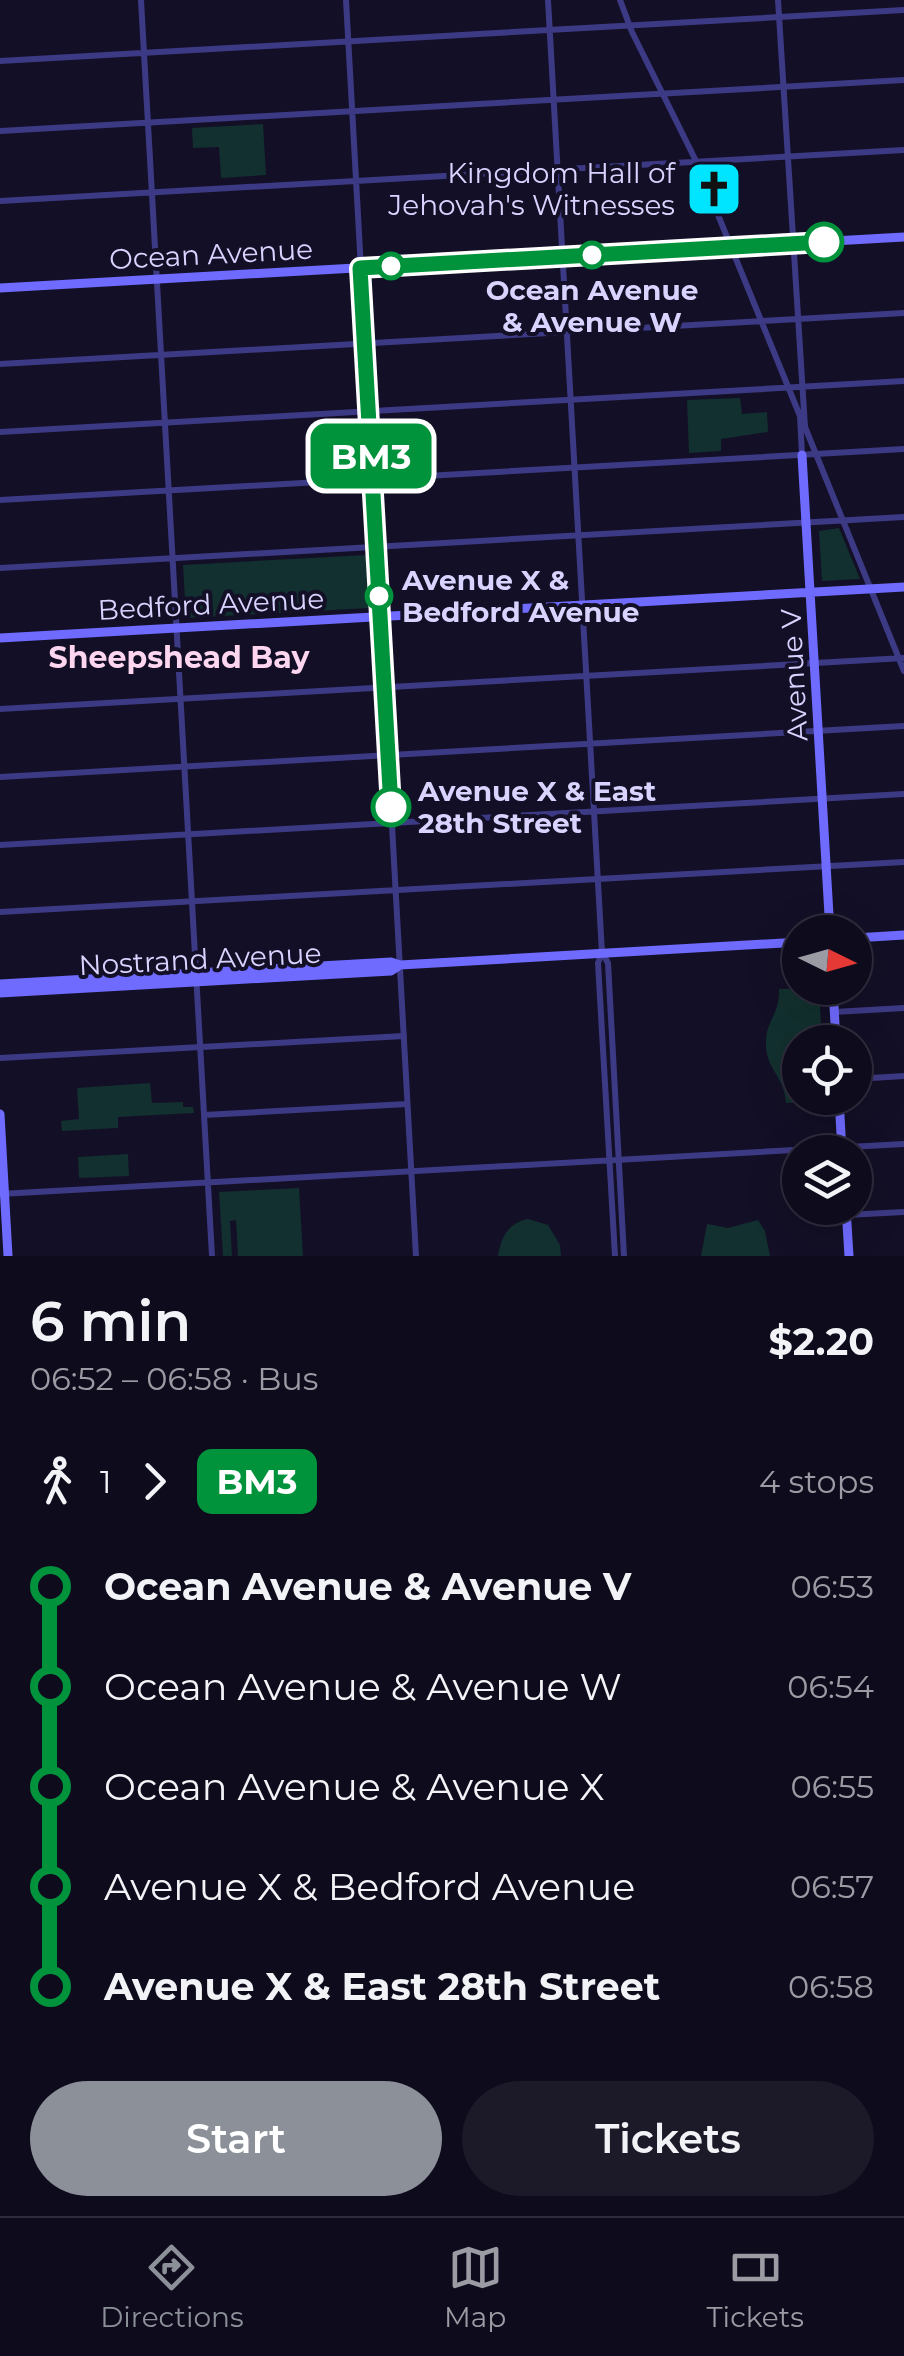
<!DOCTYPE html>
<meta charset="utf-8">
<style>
body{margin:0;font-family:Montserrat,sans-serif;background:#1c1929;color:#f1f3f6;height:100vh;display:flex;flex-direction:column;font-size:38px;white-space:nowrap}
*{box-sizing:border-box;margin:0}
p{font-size:32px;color:#9b9ba3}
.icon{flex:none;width:55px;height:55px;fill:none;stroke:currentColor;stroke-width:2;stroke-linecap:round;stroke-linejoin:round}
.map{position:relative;height:1256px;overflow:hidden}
.side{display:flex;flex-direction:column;background:#0e0b1c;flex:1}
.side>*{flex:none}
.badge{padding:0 20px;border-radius:15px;font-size:35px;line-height:65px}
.needle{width:65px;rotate:95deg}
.fabs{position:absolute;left:782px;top:915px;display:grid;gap:20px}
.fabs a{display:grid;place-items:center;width:90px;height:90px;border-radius:50%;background:#0e0b1c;box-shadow:0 10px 40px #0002,0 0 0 2px #2e2b3b;font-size:50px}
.map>.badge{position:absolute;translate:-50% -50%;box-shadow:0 0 0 5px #fff}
.legs{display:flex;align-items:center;gap:15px;height:110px;padding:0 30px;font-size:32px}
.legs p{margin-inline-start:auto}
.headline{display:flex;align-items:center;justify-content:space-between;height:170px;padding:0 30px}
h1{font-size:55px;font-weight:600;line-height:75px}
.button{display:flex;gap:20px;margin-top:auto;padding:20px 30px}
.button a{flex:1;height:115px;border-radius:60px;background:#8c9099;color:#fff;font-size:40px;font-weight:600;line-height:115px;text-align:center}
.button a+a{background:#1c1929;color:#f1f3f6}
ul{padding:0 30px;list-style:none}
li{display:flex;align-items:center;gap:35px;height:100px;font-size:38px}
li i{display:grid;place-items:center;width:15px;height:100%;margin:0 12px;background:currentColor}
li i::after{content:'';width:25px;height:25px;margin:-12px;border:8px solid;border-radius:50%;background:#0e0b1c}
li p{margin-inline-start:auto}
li:first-child i{background:linear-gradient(#0000 50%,currentColor 0)}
li:last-child i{background:linear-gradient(currentColor 50%,#0000 0)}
.dock{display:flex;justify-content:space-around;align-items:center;height:140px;border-top:2px solid #2e2b3b;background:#0e0b1c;font-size:28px;color:#9b9ba3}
.dock a{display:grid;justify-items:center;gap:5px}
.dock .active{color:#8c9099}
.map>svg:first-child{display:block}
</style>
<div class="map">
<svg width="904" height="1256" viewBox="0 0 904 1256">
<rect width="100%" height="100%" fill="#130f26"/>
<!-- green -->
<path fill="#12302f" d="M263,124L266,175L221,178L219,147L193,148L192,128Z
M740,398L742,414L767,412L768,432L721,439V451L689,453L687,400Z
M839,528L860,579L822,581L819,531Z
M366,555L369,608L186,618L183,565Z
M819,988L822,1042H800V1098H825V1101L786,1103C784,1075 765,1069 766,1042C766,1020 780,1015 779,989Z
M150,1083L152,1103L183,1102V1107H193L194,1113L118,1117V1128L62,1131L61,1121L79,1119L77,1088Z
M128,1154L129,1176L79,1178L78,1157Z
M299,1188L303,1256H238L236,1220L230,1221L232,1256H223L219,1192Z
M528,1219L548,1225L560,1245L561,1256H498C501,1237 508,1223 528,1219Z
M758,1220L765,1231L770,1256H701L707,1224L728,1228Z"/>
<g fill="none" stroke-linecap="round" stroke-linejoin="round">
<!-- street -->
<path stroke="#3d3a85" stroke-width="6" d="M141,0L212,1256
M346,0L416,1256
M548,0L602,953L598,963L615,1256
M620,0L632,32L696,161L800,416L802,455
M778,0L805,427L904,671
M0,61L904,10
M0,131L904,80
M0,201L904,150
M0,364L904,313
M0,432L904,381
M0,500L904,449
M0,568L904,517
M0,709L904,658
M0,777L904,726
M0,845L904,794
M0,912L904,862
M603,954L608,963L624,1256
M834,1012L904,1008
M0,1058L404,1036
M855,1079L904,1076
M204,1115L407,1104
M0,1194L904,1144
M846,1215L904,1212"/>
<!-- secondary -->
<path stroke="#6f6bff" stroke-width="9" d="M0,288L904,237
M802,455L830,932
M0,638L904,587
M855,938L904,935
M0,984L391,962L400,965L800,942
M833,988L836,1042
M0,993L391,971L400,965
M839,1098L842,1152
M0,1114L8,1256
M846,1208L849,1256"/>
</g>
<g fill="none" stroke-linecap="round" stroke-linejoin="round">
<!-- line-1 casing -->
<g stroke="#fff" stroke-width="22">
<path id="line-1" d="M391,807L360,268L824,242"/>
</g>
<!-- line-1 -->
<use href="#line-1" stroke="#00933c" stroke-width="15"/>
</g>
<!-- icons -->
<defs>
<g id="church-square" transform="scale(2.875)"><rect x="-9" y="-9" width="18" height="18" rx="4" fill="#00e5ff" stroke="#130f26"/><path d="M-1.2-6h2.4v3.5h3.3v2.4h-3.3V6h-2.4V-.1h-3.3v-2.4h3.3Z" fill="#111"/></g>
</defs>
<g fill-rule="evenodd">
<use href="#church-square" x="714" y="189"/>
</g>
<!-- markers -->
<g fill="#fff" stroke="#00933c" stroke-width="5">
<circle cx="824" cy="242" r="18"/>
<circle cx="592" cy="255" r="12"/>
<circle cx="391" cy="266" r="12"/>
<circle cx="379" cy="596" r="12"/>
<circle cx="391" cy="807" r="18"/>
</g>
<g text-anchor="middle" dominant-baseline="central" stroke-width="8" stroke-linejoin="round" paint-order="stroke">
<!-- poi labels -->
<g font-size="28" fill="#d9d4ff" stroke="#130f26" text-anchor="end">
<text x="675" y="173">Kingdom Hall of<tspan x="675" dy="32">Jehovah's Witnesses</tspan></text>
</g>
<!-- street labels -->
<g font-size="28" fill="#d9d4ff" stroke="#130f26">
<text transform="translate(211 254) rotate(-3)">Ocean Avenue</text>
<text transform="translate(211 604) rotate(-3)">Bedford Avenue</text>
<text transform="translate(794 675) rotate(-93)">Avenue V</text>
<text transform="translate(200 959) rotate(-3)">Nostrand Avenue</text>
</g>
<!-- stop labels -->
<g font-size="28" font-weight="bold" fill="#d9d4ff" stroke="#130f26" text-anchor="start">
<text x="592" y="290" text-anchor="middle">Ocean Avenue<tspan x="592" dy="32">&amp; Avenue W</tspan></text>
<text x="402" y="580">Avenue X &amp;<tspan x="402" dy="32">Bedford Avenue</tspan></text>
<text x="418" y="791">Avenue X &amp; East<tspan x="418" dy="32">28th Street</tspan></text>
</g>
<!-- neighbourhood labels -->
<g font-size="30" font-weight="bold" fill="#ffd6f0" stroke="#130f26">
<text x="179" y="657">Sheepshead Bay</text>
</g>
</g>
</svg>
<div class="fabs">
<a><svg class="needle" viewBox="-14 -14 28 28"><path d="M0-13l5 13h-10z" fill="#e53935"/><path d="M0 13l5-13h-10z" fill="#9b9ba3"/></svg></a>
<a><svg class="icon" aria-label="locate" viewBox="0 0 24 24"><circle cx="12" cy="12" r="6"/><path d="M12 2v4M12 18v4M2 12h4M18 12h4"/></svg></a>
<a><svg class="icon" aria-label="layers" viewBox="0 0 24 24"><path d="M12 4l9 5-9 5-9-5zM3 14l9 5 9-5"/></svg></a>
</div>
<b class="badge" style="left:371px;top:456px;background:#00933c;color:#fff">BM3</b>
</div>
<section class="side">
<div class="headline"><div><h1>6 min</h1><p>06:52 – 06:58 · Bus</p></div><b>$2.20</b></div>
<div class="legs"><svg class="icon" aria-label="walk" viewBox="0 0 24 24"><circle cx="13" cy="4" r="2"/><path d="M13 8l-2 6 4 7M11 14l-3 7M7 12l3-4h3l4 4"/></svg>1<svg class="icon" aria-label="forward" viewBox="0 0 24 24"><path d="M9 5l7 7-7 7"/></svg><b class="badge" style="background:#00933c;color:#fff">BM3</b><p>4 stops</p></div>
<ul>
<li><i style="color:#00933c"></i><b>Ocean Avenue &amp; Avenue V</b><p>06:53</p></li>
<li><i style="color:#00933c"></i><span>Ocean Avenue &amp; Avenue W</span><p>06:54</p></li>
<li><i style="color:#00933c"></i><span>Ocean Avenue &amp; Avenue X</span><p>06:55</p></li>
<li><i style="color:#00933c"></i><span>Avenue X &amp; Bedford Avenue</span><p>06:57</p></li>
<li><i style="color:#00933c"></i><b>Avenue X &amp; East 28th Street</b><p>06:58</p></li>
</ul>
<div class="button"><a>Start</a><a>Tickets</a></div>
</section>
<nav class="dock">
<a class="active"><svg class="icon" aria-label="directions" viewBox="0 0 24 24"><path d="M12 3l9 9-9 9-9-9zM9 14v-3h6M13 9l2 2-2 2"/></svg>Directions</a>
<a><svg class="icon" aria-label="map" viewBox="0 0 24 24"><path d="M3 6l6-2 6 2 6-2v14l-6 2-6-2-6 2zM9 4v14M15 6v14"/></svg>Map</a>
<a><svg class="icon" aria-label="tickets" viewBox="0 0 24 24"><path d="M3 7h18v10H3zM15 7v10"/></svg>Tickets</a>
</nav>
